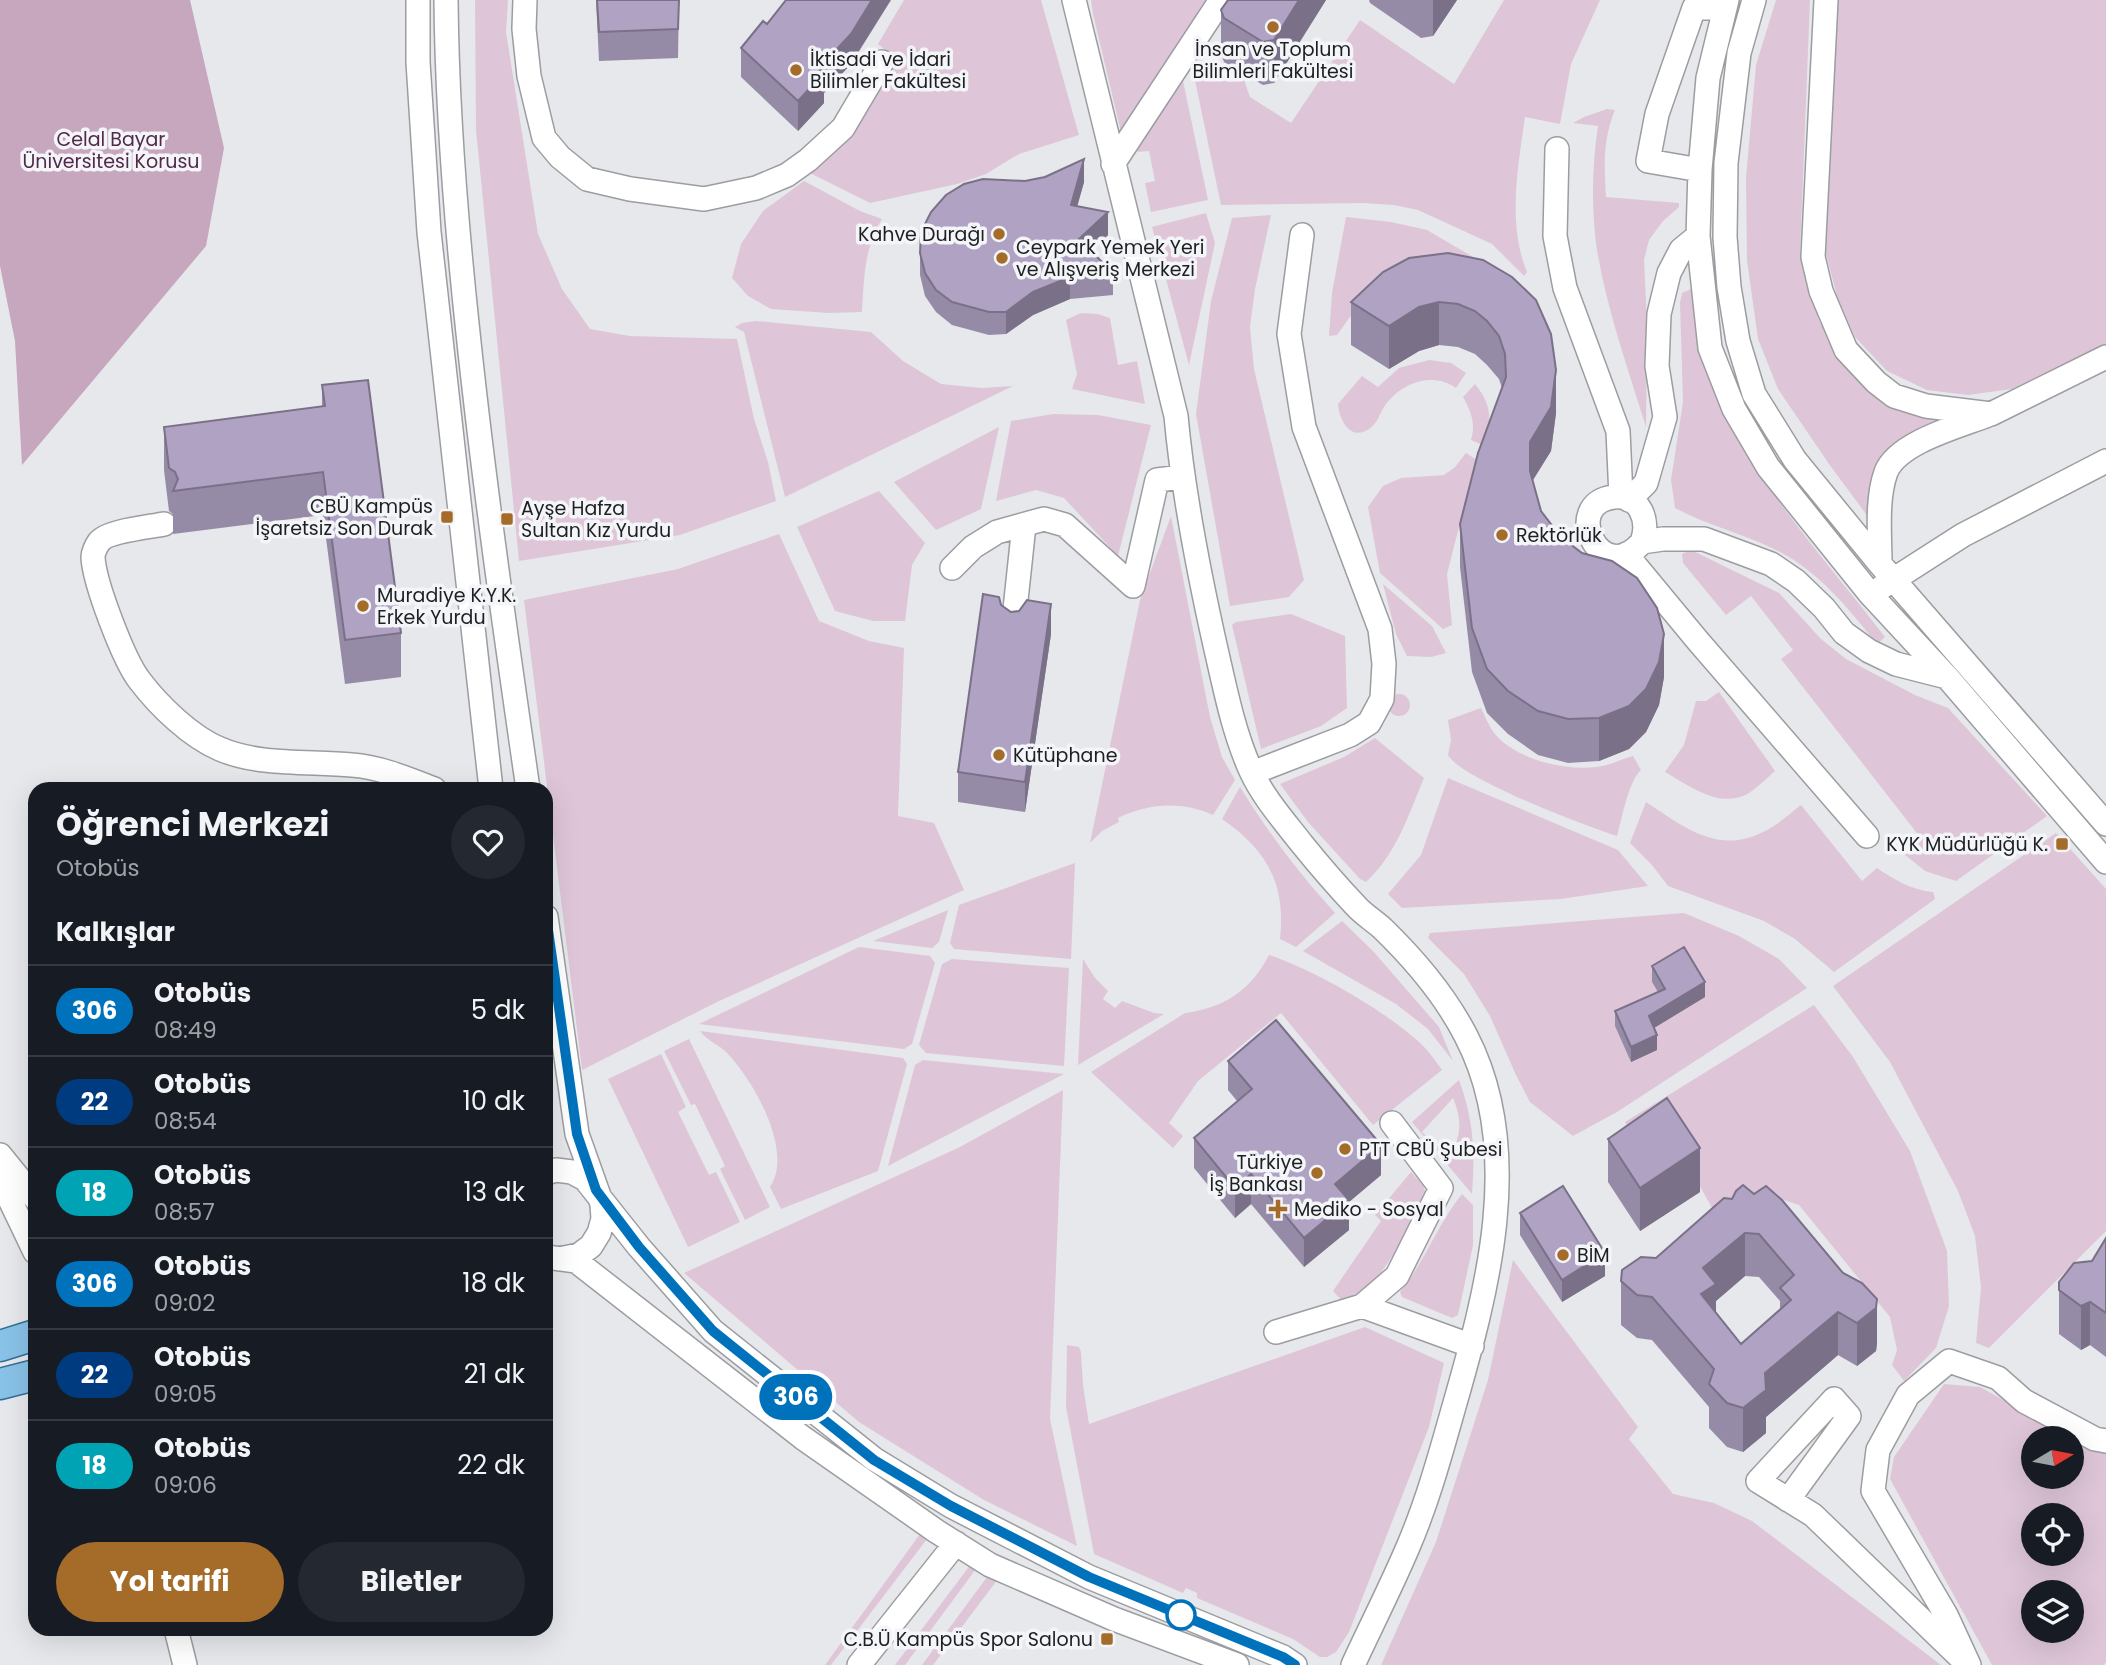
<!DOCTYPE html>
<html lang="tr">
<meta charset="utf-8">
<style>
body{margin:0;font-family:Poppins,sans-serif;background:#242831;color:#f1f3f6;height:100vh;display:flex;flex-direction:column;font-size:26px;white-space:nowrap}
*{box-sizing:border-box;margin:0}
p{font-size:23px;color:#9ea1a6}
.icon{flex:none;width:38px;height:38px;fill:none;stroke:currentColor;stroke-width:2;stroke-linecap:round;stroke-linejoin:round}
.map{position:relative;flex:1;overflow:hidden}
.details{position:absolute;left:28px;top:782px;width:525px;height:854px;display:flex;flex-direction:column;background:#171b24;border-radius:21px;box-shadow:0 7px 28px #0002}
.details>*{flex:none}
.badge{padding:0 14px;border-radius:23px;font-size:24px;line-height:46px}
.needle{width:46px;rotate:80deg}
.tools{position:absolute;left:2021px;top:1426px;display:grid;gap:14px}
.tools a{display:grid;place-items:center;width:63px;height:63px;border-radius:50%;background:#171b24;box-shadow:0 7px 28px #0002;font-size:35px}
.map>.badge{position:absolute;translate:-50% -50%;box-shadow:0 0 0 4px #fff}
h2{padding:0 28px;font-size:26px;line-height:63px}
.round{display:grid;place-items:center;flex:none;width:74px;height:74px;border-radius:37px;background:#242831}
.head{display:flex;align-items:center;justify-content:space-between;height:119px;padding:0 28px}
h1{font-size:33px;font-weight:700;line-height:52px}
.cta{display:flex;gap:14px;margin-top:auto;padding:14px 28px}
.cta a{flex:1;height:80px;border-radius:42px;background:#a46b29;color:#fff;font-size:28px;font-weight:700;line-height:80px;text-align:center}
.cta a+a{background:#242831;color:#f1f3f6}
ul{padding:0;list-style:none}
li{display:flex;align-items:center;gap:21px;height:91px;padding:0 28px;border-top:2px solid #363941}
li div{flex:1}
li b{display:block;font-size:26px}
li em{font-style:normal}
li .badge{min-width:77px;font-weight:700;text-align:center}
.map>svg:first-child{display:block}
</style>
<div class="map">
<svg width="2106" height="1665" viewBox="0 0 2106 1665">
<rect width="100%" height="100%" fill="#e6e8ec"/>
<!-- green -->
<path fill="#dec6d8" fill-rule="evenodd" d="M475,0H508L506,32L538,234L562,289L590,329L630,336L737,339L754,419L768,462L776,501L680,535L519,561L476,130Z
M904,0H1041L1079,135L1019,154L986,174L957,184L870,203L810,173L844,135L896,59L878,44Z
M1091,0H1209L1122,136L1093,14Z
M1504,0H1600L1571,64L1560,124L1525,117C1518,168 1507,223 1527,272L1524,276L1492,244L1418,210L1394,205L1363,203L1221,205L1192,66L1198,59L1219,70L1221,78L1231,82L1244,80L1250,97L1291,123L1360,20L1454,84Z
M1776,0H1810L1800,253L1819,321L1849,365L1982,422L1887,466L1880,533L1829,464L1778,389L1758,339L1747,260L1746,178L1756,65Z
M1835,0H2106V347L2012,389L1968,395L1927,390L1887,371L1855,337L1837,296L1825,250Z
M1183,81L1208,200L1151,212L1145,183L1155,181L1149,151L1138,152L1137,147Z
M1607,109L1615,110C1603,138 1604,166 1606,197L1679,203V207L1663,221L1649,240L1644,260L1647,324L1646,427C1628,369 1607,310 1597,250C1591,210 1592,165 1598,126L1573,123L1584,117Z
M804,181L860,211L882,219C864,248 864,279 862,312L829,313L771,309L748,296L732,278L741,244L763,211Z
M1206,213L1215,243L1189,365L1152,227Z
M1271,215L1255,289L1250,327L1254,369L1304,580L1289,597L1230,606L1196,414L1211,301L1232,218Z
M1346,217L1391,222L1427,230L1485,264L1378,296L1350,317L1337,335L1329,336L1332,293Z
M1691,289C1695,318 1698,350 1709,378C1746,474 1823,556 1885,637L1877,644C1848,608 1820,573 1780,552C1746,534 1708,526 1675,508L1671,480L1683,402L1680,303L1682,293Z
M1081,313L1098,314L1110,318L1118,365L1137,361L1145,404L1072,389L1077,374L1066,320Z
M756,321L871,332L903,361L941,384L981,388L1013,386L785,497L744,332L735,327L742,323Z
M1429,360L1451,363L1466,373L1456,388C1432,371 1400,383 1384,407C1379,415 1377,424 1369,429C1350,442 1339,419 1338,404L1362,376L1378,387L1399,368Z
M1475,384C1493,406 1491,420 1485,446L1471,440C1476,424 1471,411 1463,397Z
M1053,414L1098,415L1151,425L1118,556L1064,498L1036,490L996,501L1011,421Z
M999,427L981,509L936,530L894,482Z
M1466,453L1480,462L1467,496L1447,574L1452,625L1443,629L1380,573L1368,507L1383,486L1401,478L1444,475L1455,467Z
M879,491L925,543L912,565L905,621H873L835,611L797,527Z
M1171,516L1210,717L1222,757L1235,780L1213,815C1182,801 1149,803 1118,818L1119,822L1102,831L1090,843L1140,600Z
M779,534L819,621L869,641L904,648L898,816L934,823L964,890L717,1002L582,1070L524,600L678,569Z
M1691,550L1779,593L1821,639L1846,659L1915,695L1948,708L2047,816L1956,881L1925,871L1904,854L1920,837L1781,659L1793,650L1751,596L1726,615L1683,563L1682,554Z
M1383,584L1432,626L1446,653L1431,657L1407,656L1396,634Z
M1291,614L1345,636L1347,708L1321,726L1261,749L1232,625L1236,622Z
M1719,692L1775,771C1767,778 1758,787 1749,793C1720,810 1690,786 1665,772L1684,745L1696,701H1706Z
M1388 705a11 11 0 1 1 22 0a11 11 0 1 1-22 0Z
M1481,708C1485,716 1489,726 1494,733C1515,759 1564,771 1596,767C1609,766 1621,759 1633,756L1641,770C1628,782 1622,819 1617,836C1586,826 1461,779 1448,755L1451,740L1448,720Z
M1375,738L1424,778C1408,816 1397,853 1366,882L1360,879L1308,822L1280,784L1344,757Z
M1448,778L1618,850L1648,886L1561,899L1402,908L1388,894L1421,855Z
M1240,787C1270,835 1297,871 1335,913L1296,947L1280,939C1286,884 1267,850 1222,819Z
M1646,802C1684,827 1719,856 1765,831C1778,825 1789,814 1801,805L1862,881L1877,868C1895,880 1911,890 1933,892L1935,899L1834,972L1795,939L1764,921L1668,886L1652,865L1630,843Z
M2056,833L2106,889V1231L1989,1348L1976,1343L1981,1287L1975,1236L1958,1191L1890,1062L1833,986Z
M1075,863L1071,959L954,949L950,943L959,905Z
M948,910L939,942L932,948L873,941Z
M1684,913L1739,936L1779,959L1807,988L1617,1112L1573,1136L1530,1102L1516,1075L1490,1016L1464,974L1428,938L1430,933Z
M1342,921L1373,951L1439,1027L1453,1061L1428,1029L1396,1004L1303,951Z
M859,947L930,956L935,963L912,1044L904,1049L699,1024Z
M1269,955C1314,970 1382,1009 1418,1041C1427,1049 1435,1060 1442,1070L1373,1125L1281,1013L1198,1081L1169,1123L1183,1136L1173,1148L1091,1072L1185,1013C1224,1008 1251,990 1269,955Z
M952,959L1069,968L1064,1066L926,1053L919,1045L942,964Z
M1083,959L1095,978L1108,991L1103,999L1115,1008L1122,1001L1154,1013L1164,1014L1078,1065Z
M1814,1005L1853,1057L1910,1151L1947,1251L1949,1306L1936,1348L1904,1381L1892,1365L1897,1350L1890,1317L1799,1205L1769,1195L1720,1222L1671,1135L1643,1154L1625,1122Z
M700,1031L903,1058L907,1064L878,1171L781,1209L770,1187C794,1151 754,1082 728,1054C719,1044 708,1042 700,1031Z
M689,1039L770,1207L745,1220L720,1169L725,1166L695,1104L691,1105L664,1051Z
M661,1054L686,1107L678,1112L709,1175L716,1172L740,1222L688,1247L608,1079Z
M923,1060L1064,1074L888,1166L915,1065Z
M1459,1080C1474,1121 1475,1152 1472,1194L1412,1122ZM1453,1098C1462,1119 1462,1137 1449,1156L1422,1132Z
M1063,1090L1050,1419L1077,1546L984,1500L859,1422L684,1273L960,1147Z
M1411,1172L1423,1185L1425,1191C1403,1237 1390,1276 1345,1304L1333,1291L1381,1221L1375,1215Z
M1462,1194L1473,1205V1245L1458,1315L1452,1318L1402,1297L1400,1292C1426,1260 1437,1225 1462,1194Z
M1513,1260L1638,1427L1629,1439L1673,1494L1714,1503L1752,1521L1941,1665H1381L1436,1542L1488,1380Z
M1365,1327L1444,1363L1429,1427L1349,1632L1336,1652L1327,1657H1320L1293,1639L1197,1598V1593L1186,1588L1183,1593L1094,1554L1066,1407L1067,1345L1079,1347L1081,1352L1083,1385L1089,1424Z
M1944,1384L1980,1387L2086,1445L2106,1449V1662L2104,1665H1992L1890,1479L1894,1457ZM2034,1438H2072V1477H2034ZM2034,1516H2072V1554H2034ZM2034,1592H2072V1631H2034Z
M920,1534L927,1539L831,1665H825Z
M971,1564L976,1569L905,1665H895Z
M990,1573L998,1579L933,1665H922Z"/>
<!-- forest -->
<path fill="#c6a7be" d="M0,0H190L224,148L206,246L22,465L15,341L0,266Z"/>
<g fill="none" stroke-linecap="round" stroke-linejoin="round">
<!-- minor casing -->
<g stroke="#9c9da1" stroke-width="26">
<path id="minor" d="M418,0V62L429,232L491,789
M446,0C447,111 456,222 468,333C484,485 506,637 528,789
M525,0L524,29L529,76L544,138L560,157L587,179L630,189L704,199L756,188L787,175L808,160L843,128L882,62
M1074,0L1176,416C1183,493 1198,569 1215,645C1225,688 1233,731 1251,771C1263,797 1284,821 1302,844C1319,865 1337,886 1356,906C1363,914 1373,920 1382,928C1413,958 1446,997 1466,1036C1526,1151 1487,1292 1453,1410C1440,1456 1427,1503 1408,1547C1391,1587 1371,1626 1353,1665
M1727,0L1708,78L1700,170L1698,236L1710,348L1734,409L1768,467L1871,595L1947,677L2106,862
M1754,0L1739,53L1726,163L1725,237L1729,287L1738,341L1754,394L1795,460L1880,564L2106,824
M1826,0L1813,257L1821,291L1846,350L1876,382L1894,396L1926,406L1991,414L2106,357
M1557,149L1555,236L1565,288L1618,431L1621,497
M1113,164L1221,0
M1700,170L1648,161L1657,114L1694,8H1724
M1629,500L1646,483L1665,417L1657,366L1659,314L1669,273L1681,250L1698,236
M164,524C150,527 107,531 99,542C96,546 93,553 93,557C94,582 124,661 140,681C159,706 191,737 220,749C259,766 311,761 352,765C380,767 408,779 434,789
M1642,542C1650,521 1640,494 1614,497C1560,503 1601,590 1642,542L1663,539H1704L1771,564L1796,581L1824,608L1844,633L1869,651L1896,664L1947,677
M1626,554L1698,641L1867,836
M1880,564C1880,535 1876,500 1886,472C1898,442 1960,426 1988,415
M952,568L973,547L997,532L1044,519L1065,525L1133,586L1157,480L1182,477
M1882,587L1963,535L2106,461
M1013,628L1024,525
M1252,773L1350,735L1369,723L1382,699L1384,664L1380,629L1304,427L1289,334L1302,235
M546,917L577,1134L602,1204L603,1219L599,1233L591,1246L579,1255L559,1259
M0,1155L35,1198
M546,1173L556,1170L572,1172L585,1179L639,1247L713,1331L874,1459L951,1506L1089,1577L1283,1657L1295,1665
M0,1179L35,1252
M546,1257L576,1261L803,1438L936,1531L990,1565L1114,1619L1237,1665
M1362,1306L1397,1276L1441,1188L1392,1123
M1276,1332L1362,1306L1472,1346
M1788,1500L1849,1416L1834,1399L1758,1481L1813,1515L1961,1658
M176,1629L185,1665
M859,1665L956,1543
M1969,1665L1946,1615L1873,1491L1878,1450L1908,1395L1949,1361L1998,1378L2024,1401L2095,1439L2106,1441"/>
</g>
<!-- major casing -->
<g stroke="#316e97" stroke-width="33">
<path id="major" d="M0,1346L35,1335
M0,1384L35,1375"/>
</g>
<!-- minor -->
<use href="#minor" stroke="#fff" stroke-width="23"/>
<!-- major -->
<use href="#major" stroke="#89c2e7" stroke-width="30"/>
</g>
<!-- wall -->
<path fill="#968ba7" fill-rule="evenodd" d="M596,0H679L678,58L599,61Z
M1228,0H1326L1274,83L1263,85L1224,62L1221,54V10Z
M1369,0H1457L1433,36L1421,38L1370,3Z
M767,24L851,64L824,93V103L798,131L741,77V48Z
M1025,181L1084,182L1077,207L1108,235L1091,251L1113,273V295L1070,299L1033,315L1006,334L989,335L952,325L936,312L925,296L920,275V253Z
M1448,253L1556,413L1551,451L1532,481L1541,511L1664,677L1659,705L1646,732L1629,749L1599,761L1568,763L1538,755L1508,734L1487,713L1472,672L1460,567V524L1502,388L1499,379L1487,365L1475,354L1458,347L1439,345L1419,351L1389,369L1351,345V302Z
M322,385L401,633V677L345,684L323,515L173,534V514L169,511L164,470V427L322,407Z
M1001,605L1011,612L1051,634L1025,812L958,802V772Z
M1652,966L1705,997L1654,1028L1657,1050L1631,1062L1615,1026V1011L1658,992L1652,982Z
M1228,1061L1381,1175L1349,1202V1230L1304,1267L1251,1204L1235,1218L1194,1168V1138L1237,1101L1228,1090Z
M1608,1139L1700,1192L1640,1231L1608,1182Z
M1732,1199L1877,1343L1876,1351L1857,1366L1838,1355L1766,1417V1433L1743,1452L1727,1447L1709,1428V1407L1652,1340L1637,1338L1621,1325V1281L1656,1258ZM1745,1276L1759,1277L1780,1301V1309L1741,1344L1716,1312V1301Z
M1520,1213L1605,1276L1562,1302L1520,1235Z
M2106,1238V1357L2090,1345L2081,1350L2059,1334V1282L2092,1261Z"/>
<!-- shaded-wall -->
<path fill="#7a7188" d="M872,0H891L851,64L824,93V103L798,131V101L819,68Z
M1299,0H1326L1274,83V40Z
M1433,0H1457L1433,36Z
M1084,159V182L1071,228V205Z
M1108,212V235L1079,261V239Z
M1070,277V299L1033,315L1006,334V312L1033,292Z
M1439,302V345L1419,351L1389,369V326L1419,307Z
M1556,370V413L1551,451L1530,485V442Z
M1051,604V634L1025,812V782Z
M1664,634V677L1659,705L1646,732L1629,749L1599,761V718Z
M1705,982V997L1649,1031V1016Z
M1657,1035V1050L1631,1062V1047Z
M1381,1145V1175L1349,1202V1230L1304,1267V1238L1335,1184Z
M1700,1148V1192L1640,1231V1188Z
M1251,1174V1204L1235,1218V1188Z
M1745,1233V1276L1716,1301V1327L1701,1294L1703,1268Z
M1605,1253V1276L1562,1302V1280Z
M1877,1299V1343L1876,1351L1857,1366V1323Z
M2090,1302V1345L2081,1350V1306Z
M1838,1312V1355L1766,1417V1433L1743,1452V1408L1765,1373Z"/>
<!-- building -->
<path fill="#afa2c2" stroke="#7a7188" stroke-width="2" fill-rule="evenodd" d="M597,0H679L678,29L599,32Z
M786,0H872L851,34L819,68L824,73L798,101L741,48L763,21L767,24Z
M1228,0H1299L1274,40L1263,42L1224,18L1221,10Z
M1084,159L1071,205L1108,212L1079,239L1113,273L1070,277L1033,292L1006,312H989L952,302L936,290L925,273L920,253L921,232L931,212L946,195L964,184L983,179L1025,181L1045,177Z
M1448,253L1483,260L1512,277L1536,300L1551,334L1556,370L1551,407L1530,442V471L1541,511L1561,537L1582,553L1612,561L1637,578L1657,608L1664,634L1659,662L1646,689L1629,706L1599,718L1568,719L1538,711L1508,691L1487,669L1472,628L1460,524L1478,453L1506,377L1505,354L1499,336L1487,321L1475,311L1458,304L1439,302L1419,307L1389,326L1351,302L1383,272L1409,258Z
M368,380L401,633L345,640L323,472L173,491L178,479L175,472L169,468L164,427L325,406L322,385Z
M983,594L999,597L1001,605L1011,612L1019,611L1027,600L1051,604L1025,782L958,772Z
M1684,947L1705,982L1649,1016L1657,1035L1631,1047L1615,1011L1665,989L1652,966Z
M1276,1020L1381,1145L1335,1184L1349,1200L1304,1238L1251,1174L1235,1188L1194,1138L1252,1089L1228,1061Z
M1667,1098L1700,1148L1640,1188L1608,1139Z
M1743,1185L1754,1194L1766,1186L1782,1200L1843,1273L1862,1283L1877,1299L1876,1308L1857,1323L1838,1312L1765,1373L1766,1390L1743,1408L1727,1403L1709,1384L1714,1369L1652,1297L1637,1295L1621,1281L1622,1270L1641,1257L1656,1258L1724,1198L1732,1199L1736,1191ZM1745,1233L1759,1234L1794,1275L1780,1288L1791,1300L1741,1344L1701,1294L1716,1284L1703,1268Z
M1563,1186L1605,1253L1562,1280L1520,1213Z
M2106,1238V1313L2090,1302L2081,1306L2059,1290V1282L2074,1263L2092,1261Z"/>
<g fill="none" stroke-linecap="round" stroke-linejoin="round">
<!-- line casing -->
<g stroke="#fff" stroke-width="16">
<path id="line" d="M546,916L577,1134L596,1190L639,1247L713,1331L874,1460L951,1506L1089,1577L1283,1657L1295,1665"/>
</g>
<!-- line -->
<use href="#line" stroke="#0072bc" stroke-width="10"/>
</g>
<!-- markers -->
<g fill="#a46b29" stroke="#f4f5f9" stroke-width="2.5">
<circle cx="1273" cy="27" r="7"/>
<circle cx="796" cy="70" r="7"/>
<circle cx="999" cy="234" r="7"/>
<circle cx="1002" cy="258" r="7"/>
<rect x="440" y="510" width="14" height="14" rx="3.5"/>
<rect x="500" y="512" width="14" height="14" rx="3.5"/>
<circle cx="1502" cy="535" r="7"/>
<circle cx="363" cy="606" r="7"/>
<circle cx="999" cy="755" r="7"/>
<rect x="2055" y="837" width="14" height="14" rx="3.5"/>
<circle cx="1345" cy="1149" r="7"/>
<circle cx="1317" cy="1173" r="7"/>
<path d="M1274.5 1198.5h7v7h7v7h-7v7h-7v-7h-7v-7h7z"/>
<circle cx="1563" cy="1255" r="7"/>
<rect x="1100" y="1632" width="14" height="14" rx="3.5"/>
</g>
<circle fill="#fff" stroke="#0072bc" stroke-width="3.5" cx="1181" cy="1615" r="14"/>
<g text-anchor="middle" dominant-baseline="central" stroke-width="7" stroke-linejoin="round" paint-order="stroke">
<!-- poi labels -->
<g font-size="19" fill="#1e1f20" stroke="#f4f5f9" text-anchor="start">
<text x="1273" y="49" text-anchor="middle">İnsan ve Toplum<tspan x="1273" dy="22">Bilimleri Fakültesi</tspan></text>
<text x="810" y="59">İktisadi ve İdari<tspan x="810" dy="22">Bilimler Fakültesi</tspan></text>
<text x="985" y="234" text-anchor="end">Kahve Durağı</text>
<text x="1016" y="247">Ceypark Yemek Yeri<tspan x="1016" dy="22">ve Alışveriş Merkezi</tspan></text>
<text x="433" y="506" text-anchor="end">CBÜ Kampüs<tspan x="433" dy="22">İşaretsiz Son Durak</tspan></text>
<text x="521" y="508">Ayşe Hafza<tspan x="521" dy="22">Sultan Kız Yurdu</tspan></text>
<text x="1516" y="535">Rektörlük</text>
<text x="377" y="595">Muradiye K.Y.K.<tspan x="377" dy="22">Erkek Yurdu</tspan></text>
<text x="1013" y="755">Kütüphane</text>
<text x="2048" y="844" text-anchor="end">KYK Müdürlüğü K.</text>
<text x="1359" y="1149">PTT CBÜ Şubesi</text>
<text x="1303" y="1162" text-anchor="end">Türkiye<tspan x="1303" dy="22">İş Bankası</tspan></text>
<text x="1294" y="1209">Mediko - Sosyal</text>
<text x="1577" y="1255">BİM</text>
<text x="1093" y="1639" text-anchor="end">C.B.Ü Kampüs Spor Salonu</text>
</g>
<!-- park labels -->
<g font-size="19" fill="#52294b" stroke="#f4f5f9">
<text x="111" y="139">Celal Bayar<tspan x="111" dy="22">Üniversitesi Korusu</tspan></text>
</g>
</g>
</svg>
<div class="tools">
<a><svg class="needle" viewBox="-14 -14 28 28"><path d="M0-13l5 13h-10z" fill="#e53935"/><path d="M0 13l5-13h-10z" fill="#9ea1a6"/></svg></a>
<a><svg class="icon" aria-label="locate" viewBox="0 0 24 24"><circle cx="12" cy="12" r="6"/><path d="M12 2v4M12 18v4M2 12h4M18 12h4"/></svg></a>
<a><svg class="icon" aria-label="layers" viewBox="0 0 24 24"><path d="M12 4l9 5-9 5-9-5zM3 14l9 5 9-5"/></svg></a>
</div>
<b class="badge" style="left:796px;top:1397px;background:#0072bc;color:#fff">306</b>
<section class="details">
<div class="head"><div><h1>Öğrenci Merkezi</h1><p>Otobüs</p></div><a class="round"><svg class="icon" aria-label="heart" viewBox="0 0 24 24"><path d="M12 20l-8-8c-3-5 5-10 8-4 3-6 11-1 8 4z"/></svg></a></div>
<h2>Kalkışlar</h2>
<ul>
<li><span class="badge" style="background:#0072bc;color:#fff">306</span><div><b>Otobüs</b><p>08:49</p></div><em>5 dk</em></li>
<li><span class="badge" style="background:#003b80;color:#fff">22</span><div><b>Otobüs</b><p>08:54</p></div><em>10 dk</em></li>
<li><span class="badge" style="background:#00a3b4;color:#fff">18</span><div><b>Otobüs</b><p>08:57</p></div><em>13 dk</em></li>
<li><span class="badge" style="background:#0072bc;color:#fff">306</span><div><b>Otobüs</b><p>09:02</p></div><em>18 dk</em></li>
<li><span class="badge" style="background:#003b80;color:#fff">22</span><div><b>Otobüs</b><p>09:05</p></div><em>21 dk</em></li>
<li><span class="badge" style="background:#00a3b4;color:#fff">18</span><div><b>Otobüs</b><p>09:06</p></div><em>22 dk</em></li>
</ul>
<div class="cta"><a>Yol tarifi</a><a>Biletler</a></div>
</section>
</div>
